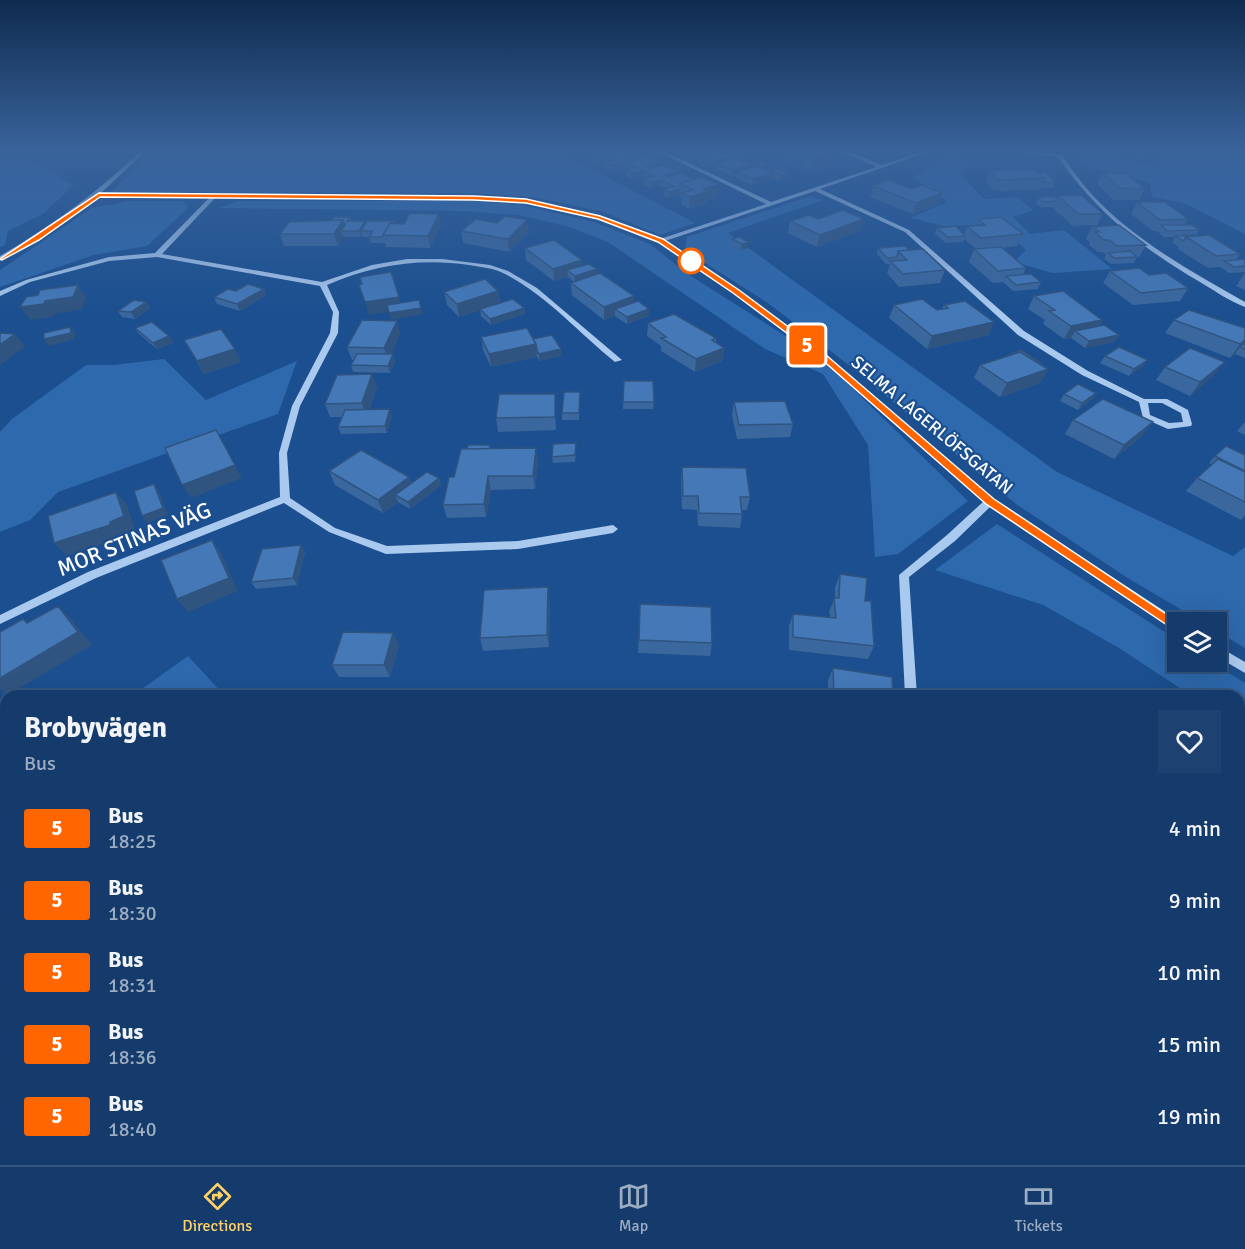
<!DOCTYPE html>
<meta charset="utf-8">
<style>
body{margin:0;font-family:Signika,sans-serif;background:#1d4271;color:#f1f3f6;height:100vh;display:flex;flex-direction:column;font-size:22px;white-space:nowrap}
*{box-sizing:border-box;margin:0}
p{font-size:20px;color:#9dadc1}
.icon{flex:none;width:33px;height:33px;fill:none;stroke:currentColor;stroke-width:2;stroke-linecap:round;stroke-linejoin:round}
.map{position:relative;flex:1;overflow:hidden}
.drawer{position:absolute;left:0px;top:690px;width:1245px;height:476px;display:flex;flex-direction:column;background:#143b6b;border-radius:18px 18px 0 0;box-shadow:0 6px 24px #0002,0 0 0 2px #33557e}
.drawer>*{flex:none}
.badge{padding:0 12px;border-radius:4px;font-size:21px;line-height:39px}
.tools{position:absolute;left:1167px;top:612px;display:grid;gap:12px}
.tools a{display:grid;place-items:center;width:60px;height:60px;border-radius:0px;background:#143b6b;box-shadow:0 6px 24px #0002,0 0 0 2px #33557e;font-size:30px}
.map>.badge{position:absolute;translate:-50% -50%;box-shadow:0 0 0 3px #fff}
.round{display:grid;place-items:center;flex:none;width:63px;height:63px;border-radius:0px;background:#1d4271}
.overview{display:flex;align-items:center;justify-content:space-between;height:102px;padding:0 24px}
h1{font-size:28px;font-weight:700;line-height:45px}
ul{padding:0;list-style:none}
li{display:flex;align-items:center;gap:18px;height:72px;padding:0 24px}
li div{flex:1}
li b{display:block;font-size:22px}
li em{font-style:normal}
li .badge{min-width:66px;font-weight:700;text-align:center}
.menu{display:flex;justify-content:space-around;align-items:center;height:84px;border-top:2px solid #33557e;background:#143b6b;font-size:16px;color:#9dadc1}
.menu a{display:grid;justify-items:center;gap:3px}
.menu .active{color:#ffd166}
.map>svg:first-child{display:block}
</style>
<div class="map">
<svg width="1245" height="1165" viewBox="0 0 1245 1165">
<rect width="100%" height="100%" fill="#1b4f8f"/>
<!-- green -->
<path fill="#2e69ad" d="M154,149H553L695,223L660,235L604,212L533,197L471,193L111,192Z
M1164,149H1245V234L1184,203L1152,197L1150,183L1081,165L1082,151L1159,168Z
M952,154L971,163L961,175L984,199L1017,197L1033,210L1013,217L1030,234L1064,230L1112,269L1053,273L1013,262L1026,250L999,225L944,226L910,218L948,202L913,177Z
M0,159L29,160L74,185L43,214L8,231L5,245L0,247Z
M811,196L823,200L728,233L1057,472L1233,556L1245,547V648L1217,631L1216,622H1202L1126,577L1016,504L846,363L768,303L685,250L687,237Z
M130,201H183L188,208L147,246L94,255L0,287V270L92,208Z
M239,201H472L521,205L594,222L650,244L686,273L792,340L839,375L968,501L898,554L875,557L868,445L823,374L765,349L608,242L566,226L518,215L464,211L219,208Z
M164,359L206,400L297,361L278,414L58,492L30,520L0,532V432L12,419L86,365H113Z
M997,524L1177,640L1178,662H1211L1245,683V731L1239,727V696H1192L1119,648L1043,605L935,570Z
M188,656L225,696H132Z
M6,785V1160H831L866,1165H0V790Z
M1245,816V1036L1239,1049V828Z
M1059,1160H1189L1186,1165H1056Z"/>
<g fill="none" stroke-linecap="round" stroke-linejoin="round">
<!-- minor -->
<path fill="#a9c9ee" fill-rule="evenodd" d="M143,149H148L101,193L474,196L526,199L600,215L660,239L766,204L653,149H659L771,202L877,167L835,149H842L882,165L930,149H937L820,189L909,230L1024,331L1088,371L1144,399H1167L1188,410L1192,424L1191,426L1168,429L1143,418L1139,402L1082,375L1018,335L905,232L815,191L665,241L738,291L826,355L993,499L1181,622H1178V630L1174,629L991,506L955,541L909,577L917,696H905L899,575L947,535L984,501L820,359L734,293L658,242L598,218L526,203L474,200L215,198L162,254L322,282L372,265L407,259H442L490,265L508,271L537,288L622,360L615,362C579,333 546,295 505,274C494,268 481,267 469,265C419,258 373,265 327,285L339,312L338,333L300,406L287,453L290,498L335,528L387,546L518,541L613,525L618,529L613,533L518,549L386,554L329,532L284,503L96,578L0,624V615L88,572L280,497L279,453L292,406L330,333L333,312L320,286L157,257L109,261L30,282L0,296V291L26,280L109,257L155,253L209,198L97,196L43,236L0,261V256C52,226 99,191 143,149ZM1148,403H1162L1181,413L1183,422L1169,423L1150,415Z
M998,149H1014L1062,155C1073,171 1085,188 1099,202C1141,244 1194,273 1245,302V307C1229,301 1215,291 1200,282C1142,248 1097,213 1058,157Z
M1216,645L1245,662V673L1216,656Z"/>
</g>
<!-- wall -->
<path fill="#3a679d" d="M588,149H626L639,158L661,163V165L678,171V174L719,185L718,196L708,199L707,203L689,209L681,204L682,196L679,195L669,198L664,195V189L667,188L661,186L651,189L644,185V179L647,178L643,176L633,179L626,176V170L629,169L625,167L612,171L606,168V162H608L605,160L596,162L590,159V154L592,153L588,151Z
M680,149H728V153H726L732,156V154L747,155V161H745L752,164L751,168L753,167V163L767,164L766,169L765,170L771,172V171L788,173L787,178L780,181L773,178V179L752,185L736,178V175L732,176L716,169V166L712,167L697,160V158L695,159L680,152Z
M763,149H835L833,160L827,162L826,166L811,171L802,167L803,161L798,159V158L790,162L782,159L783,153L779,151L770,154L762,151Z
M1116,149H1144L1140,156L1115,152Z
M990,170L1038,173L1055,182L1053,188H1040L1039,190L994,191L986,181Z
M1103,173L1145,189L1139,200H1114L1097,184Z
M873,186L911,189L942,193L938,204L913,214L870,197Z
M1058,196L1103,214L1097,225L1073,226L1052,207H1041L1036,203L1038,197H1057Z
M1137,202L1188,219L1185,225L1199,230L1196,236L1240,254L1236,260L1245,259V272L1229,273L1220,267L1208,268L1178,249L1179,247L1172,242L1175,237H1164L1157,231H1153L1131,214Z
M350,217L351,221L366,224L396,221V223L441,226L430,248L386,247L385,243H371L369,237H363L362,235L361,237H343L338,246H284L280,234L333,220Z
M864,219L861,230L817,247L788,233L790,221Z
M978,219L1023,234L1017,246L1001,248L1026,268L1023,274L1041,282L1038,289L1013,291L1003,282L993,283L969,262L974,249H976L964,239L963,242L946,243L935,234L937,228L964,235L967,226H976Z
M1092,227L1146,245L1139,257H1137L1134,263L1111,264L1104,259L1106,255L1103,252H1098L1089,245L1090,242L1086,239Z
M461,231L529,232L509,252L463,243Z
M739,237L748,248L741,250L731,245L732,239Z
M525,248L582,260V266L597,269V274L634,303L649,309V316L627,324L615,316L604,320L572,295L571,283L574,282L568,277L554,281L526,260Z
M878,248L909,250L945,270L940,283L899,287L887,273L890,264H886L877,254Z
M1110,271L1149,275L1188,288L1180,301L1133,305L1103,283Z
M1245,273V290L1236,286Z
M264,289L266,295L240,311L217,304L214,297L236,291Z
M498,291L500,303L524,308L525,314L491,325L481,316L480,310L459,317L447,305L444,292Z
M1034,296L1102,320L1099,326L1115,342L1085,348L1071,338L1064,339L1043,324L1045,320L1028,309Z
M146,302L150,308L135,319L122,317L118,311Z
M894,305L937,310L942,309L944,305L989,335L927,349L889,318Z
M1174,320L1245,328V358L1235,354L1230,358L1165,333Z
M397,321L400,334L391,354H393L395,361L390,373L353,372L351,365L353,360H352L347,347Z
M648,323L716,338V342L724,348L722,361L695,372L661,351V346L647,336Z
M135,328L169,336L173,343L157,349L139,334Z
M481,337L533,339L561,349V356L539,361L537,357L491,367L483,350Z
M184,340L241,362L204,374Z
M1010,354L1040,364L1048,369L1040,383L1000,397L974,378L980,365L1010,355Z
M1105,356L1148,360L1143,366L1129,376L1100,363Z
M1165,367L1214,375L1190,396L1156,380Z
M624,381L654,402L653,409H623Z
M377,387L369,410L392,416L387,433L341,434L338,427L342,417H330L325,404Z
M1096,393L1092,399L1078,410L1060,401L1064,394Z
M580,398L579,420H562V413Z
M734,402L793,424L790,437L737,439L732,415Z
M556,408V430L498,432L496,418Z
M1073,420L1143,435L1114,459L1065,434Z
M1245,422V435L1237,431Z
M490,445V448L538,462L535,489L491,490L486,517L447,518L443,505L467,449Z
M576,450L575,462L553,463L552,457Z
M1245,455V515L1241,520L1186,491L1197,478L1212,465L1209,463L1215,456Z
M682,467L750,497L747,510H742V514L740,528L698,526L697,510L682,509L681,480Z
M329,471L409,477L411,484L439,478L441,485L410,509L398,502L383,513L335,485Z
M301,545L305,552L297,585L256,589L251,582Z
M840,574L865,601L874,646L868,659L789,650V626L793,614L830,617L829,611L835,598V587Z
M550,600L549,647L483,651L480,638Z
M640,604L712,643L710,656L638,653Z
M399,645L390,677H339L332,665Z
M833,668L893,696H828V680Z
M1239,780L1245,792V800L1239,803Z"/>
<!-- shaded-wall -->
<path fill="#305480" d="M711,149H715L714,154L697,155V158L695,159L696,153Z
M721,149H728V153L721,155Z
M771,149H779V151L770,154Z
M835,149L833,160L827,162L826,166L811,171L813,160L823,153Z
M799,153L798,158L790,162L791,156Z
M605,155V160L596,162V157Z
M639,155V161L629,164L626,159Z
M747,155V161L739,163L740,157Z
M733,156L732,162L716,163V166L712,167L713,162Z
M625,162V167L612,171V165Z
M661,163L660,168L646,172V167Z
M752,164L751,170L736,172V175L732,176V170Z
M767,164L766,169L759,171V166Z
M643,171V176L633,179V173Z
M678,171L677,177L665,181V175Z
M774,173L773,179L752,185L753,179Z
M788,173L787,178L780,181L781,175Z
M661,180V186L651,189V183Z
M719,185L718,196L708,199L707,203L689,209L690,197L703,189Z
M680,189L679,195L669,198L670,192Z
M942,193L938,204L913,214L916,203Z
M439,214L441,226L430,248L428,236Z
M864,219L861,230L817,247L820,235Z
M343,220L347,231H341L343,237L338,246L334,234Z
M527,220L529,232L509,252L508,239Z
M365,221L367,227L361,231L362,235L361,237L359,231Z
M749,242L748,248L741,250L742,244Z
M582,260V272L567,270L568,277L554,281L553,269Z
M597,269V275L575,282V276Z
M78,285L86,298L81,310L54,314L53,317L30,320L20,307L45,301Z
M264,289L266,295L240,311L237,304Z
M498,291L500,304L459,317L457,304Z
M634,296V309H615V316L604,320V307Z
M399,297L402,309L369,315L365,302Z
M146,302L150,308L135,319L131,312Z
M421,308L423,314L391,320L389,313Z
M524,308L525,314L491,325L490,319Z
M649,309V316L627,324V317Z
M1102,320L1095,333L1075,331L1071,338L1064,339L1071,326Z
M397,321L400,334L388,361L384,348Z
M994,322L989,335L927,349L932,336Z
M70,327L75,333V339L49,346L44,339Z
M15,334L25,347L0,365V345Z
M1119,335L1115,342L1085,348L1089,341Z
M169,336L173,343L157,349L153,343Z
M1245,340V346L1240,347L1235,354L1230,358L1240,344Z
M536,344L537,357L491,367L489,354Z
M724,348L722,361L695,372L696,359Z
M235,349L241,362L204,374L197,361Z
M561,349V356L539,361V354Z
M393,354L395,361L390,373L388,366Z
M1148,360L1143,366L1129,376L1134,369Z
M1225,362L1214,375L1190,396L1200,382Z
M1048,369L1040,383L1000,397L1007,383Z
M372,374L377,387L366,417L362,403Z
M1096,393L1092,399L1078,410L1082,403Z
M555,394L556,408V430L555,417Z
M390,409L392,416L387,433L385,426Z
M1153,422L1143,435L1114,459L1124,445Z
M216,430L242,478L191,498L182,485Z
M536,448L538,462L535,489L533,476Z
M488,476L491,490L486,517L484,504Z
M409,477L413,490L395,495L398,502L383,513L378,500Z
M439,478L441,485L410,509L408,502Z
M154,484L159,491L168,515L147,523L142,516Z
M116,492L127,505L135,530L120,535L121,538L66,556L54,543L110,522Z
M212,540L221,553L238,591L188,612L177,599Z
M301,545L305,552L297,585L293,578Z
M548,587L550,600L549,647L547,635Z
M58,606L71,619L92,645L8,695L0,689V678Z
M393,633L399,645L390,677L384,665Z"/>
<!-- building -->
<path fill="#4478b7" stroke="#305480" stroke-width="1.5" d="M595,149H615L609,151L612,152L626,149L639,155L626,159L630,161L647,156L661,163L646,167L650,168L663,165L678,171L665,175L669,177L682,173L694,179L680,183V189L670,192L664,189L674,186L661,180L651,183L644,179L654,176L643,171L633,173L626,170L636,167L625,162L612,165L606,162L615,160L605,155L596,157L590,154L599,151Z
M686,149H711L696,153Z
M718,149L733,156L713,162L697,155Z
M787,149H800L799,153L791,156L783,153L791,151Z
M801,149H835L823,153L828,155L813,160L804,156L813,154Z
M740,152L747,155L740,157L732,154Z
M736,158L752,164L732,170L716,163Z
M761,161L767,164L759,166L753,163Z
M756,166L774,173L753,179L736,172Z
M779,169L788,173L781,175L771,171Z
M990,170H1035L1044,178L998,180Z
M1038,173H1046L1055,182H1042L1044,178Z
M1103,173H1126L1145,189L1120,188Z
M702,177L719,185L703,189L708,191L690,197L682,193L693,190L680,183Z
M889,180L911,189L922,185L942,193L916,203L873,186Z
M1081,195L1103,214H1079L1058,196Z
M1038,197H1057L1055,201L1043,202Z
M1137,202H1165L1188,219L1160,220Z
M843,210L864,219L820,235L790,221L809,215L818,219Z
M410,213L439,214L428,236L383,235L390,223L404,224Z
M505,216L527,220L508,239L461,231L476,219L497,223Z
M334,217H350L347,221H365L359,231H341L345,225L343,220H333Z
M1001,217L1023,234L981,238L967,226L985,225L978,219Z
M343,220L334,234H280L289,222Z
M367,221H396L395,223H390L383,235V237H369L373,231H361Z
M1119,225L1146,245L1117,246L1109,240H1104L1095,232H1100L1092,227Z
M1161,225H1192L1199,230L1167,231Z
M956,226L965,236L948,237L937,228Z
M1195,235L1197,236L1186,237L1183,241L1175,236Z
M1209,235L1240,254L1216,256L1186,237Z
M739,237L749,242L742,244L732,239Z
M554,240L582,260L553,269L525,248Z
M905,246L909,250L898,251L897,257L887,258L878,248Z
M1001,247L1026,268L998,271L974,249Z
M923,249L945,270L903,274L890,261L907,260L898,251Z
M1130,251L1137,257L1114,258L1108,253Z
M1245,259V266L1234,267L1224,261Z
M589,264L597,269L575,276L567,270Z
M1139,268L1149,275L1166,273L1188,288L1141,293L1110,271Z
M391,272L399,297L365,302L359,285L362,284L360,277Z
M600,273L634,296L604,307L571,283Z
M1031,274L1041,282L1016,285L1006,276Z
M485,279L498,291L457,304L444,292Z
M248,284L264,289L237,304L214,297L228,289L236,291Z
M78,285L73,297L45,301L44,304L20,307L26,297L38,295L40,290Z
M1063,291L1102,320L1071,326L1049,311L1055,310L1034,296Z
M513,299L524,308L490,319L480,309Z
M922,299L937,310L948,308L944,305L965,301L994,322L932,336L894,305Z
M134,300L146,302L131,312L118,311Z
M419,300L421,308L389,313L387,305Z
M638,301L649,309L627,317L615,309Z
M1189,310L1245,328V340L1240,344L1174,320Z
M674,314L716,338L712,340L724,348L696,359L661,338L666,337L648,323Z
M362,320L397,321L384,348L347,347Z
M152,322L169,336L153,343L135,328Z
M1104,325L1119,335L1089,341L1075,331Z
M70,327L71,333L44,339V333Z
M527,328L536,344L489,354L481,337Z
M221,329L235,349L197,361L184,340Z
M0,333L15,334L0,345Z
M552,335L561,349L539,354L537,351L536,344L533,339Z
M1245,343V349L1240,347Z
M1119,347L1148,360L1134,369L1105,356Z
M1190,348L1225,362L1200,382L1165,367Z
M1021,350L1041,363H1038L1020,352L1011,355L1010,354Z
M1020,352L1048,369L1007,383L980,365Z
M357,354H393L388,366L351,365Z
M372,374L362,403L325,404L337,375Z
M624,381H653L654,402H623Z
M1078,384L1096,393L1082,403L1064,394Z
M564,392H580L579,413H562Z
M499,394H555V417L496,418Z
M1103,399L1153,422L1124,445L1073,420Z
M785,401L793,424L739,425L734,402Z
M390,409L385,426L338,427L345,410Z
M216,430L235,465L182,485L165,448Z
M576,443L575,455L552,457L553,444Z
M468,445H490L489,449H467Z
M1226,446L1245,455V471L1215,456Z
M536,448L533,476H488L484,504L443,505L449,477H454L461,449Z
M361,450L409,477L378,500L329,471Z
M1218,459L1245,472V502L1197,478Z
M682,467L746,468L750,497H740L742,514L699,513L698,496H683Z
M427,472L439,478L408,502L395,495Z
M154,484L163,508L142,516L134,491Z
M116,492L124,516L110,522V525L54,543L48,516Z
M212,540L229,578L177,599L161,560Z
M301,545L293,578L251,582L262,549Z
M840,574L867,578L865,601H871L874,646L793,637V614L836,618L834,598H839Z
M548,587L547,635L480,638L484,590Z
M640,604L711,607L712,643L639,640Z
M58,606L78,632L0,678V632L23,619L27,623Z
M343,632L393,633L384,665H332Z
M833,668L892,677L893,696H834Z
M1239,780L1245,792V798H1239Z"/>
<!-- sky -->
<linearGradient id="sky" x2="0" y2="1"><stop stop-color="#0f2b4f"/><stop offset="0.48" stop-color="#39639b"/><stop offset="1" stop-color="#39639b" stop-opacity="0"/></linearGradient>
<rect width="1245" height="312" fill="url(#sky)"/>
<!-- line -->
<path fill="#f60" stroke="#fff" stroke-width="1.5" d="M99,193L474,196L526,199L600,216L663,239L739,290L826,355L994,499L1184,626L1182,629H1173L986,504L820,358L733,293L658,242L598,219L526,203L474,200L100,197L39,240L2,260L0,259Z"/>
<!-- markers -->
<circle fill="#fff" stroke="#f60" stroke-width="3" cx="691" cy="261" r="12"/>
<g text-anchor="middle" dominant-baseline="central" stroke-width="4.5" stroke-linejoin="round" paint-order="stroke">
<!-- far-street labels -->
<g font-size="18" fill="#fff" stroke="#1b4f8f">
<text transform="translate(932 425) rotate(40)">SELMA LAGERLÖFSGATAN</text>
</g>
<!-- street labels -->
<g font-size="22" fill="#fff" stroke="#1b4f8f">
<text transform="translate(134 539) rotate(-22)">MOR STINAS VÄG</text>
</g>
</g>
</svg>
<div class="tools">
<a><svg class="icon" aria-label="layers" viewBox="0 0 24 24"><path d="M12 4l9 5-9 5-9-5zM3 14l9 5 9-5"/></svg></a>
</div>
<b class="badge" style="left:807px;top:345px;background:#f60;color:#fff">5</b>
<section class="drawer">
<div class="overview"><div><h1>Brobyvägen</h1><p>Bus</p></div><a class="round"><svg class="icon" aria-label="heart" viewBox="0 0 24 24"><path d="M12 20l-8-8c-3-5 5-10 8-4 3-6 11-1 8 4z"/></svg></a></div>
<ul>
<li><span class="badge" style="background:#f60;color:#fff">5</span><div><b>Bus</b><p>18:25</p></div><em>4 min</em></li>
<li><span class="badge" style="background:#f60;color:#fff">5</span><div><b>Bus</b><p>18:30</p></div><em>9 min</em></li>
<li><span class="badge" style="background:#f60;color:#fff">5</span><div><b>Bus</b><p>18:31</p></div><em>10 min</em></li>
<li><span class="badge" style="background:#f60;color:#fff">5</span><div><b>Bus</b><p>18:36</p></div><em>15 min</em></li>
<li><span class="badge" style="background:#f60;color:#fff">5</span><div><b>Bus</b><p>18:40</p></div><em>19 min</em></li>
</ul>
</section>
</div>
<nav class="menu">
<a class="active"><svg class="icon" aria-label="directions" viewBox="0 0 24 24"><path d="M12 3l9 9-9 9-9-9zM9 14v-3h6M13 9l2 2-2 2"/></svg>Directions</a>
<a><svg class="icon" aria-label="map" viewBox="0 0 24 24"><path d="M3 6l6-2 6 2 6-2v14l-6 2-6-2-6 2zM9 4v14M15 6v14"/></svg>Map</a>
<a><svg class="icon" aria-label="tickets" viewBox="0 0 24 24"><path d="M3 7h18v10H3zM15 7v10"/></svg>Tickets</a>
</nav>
